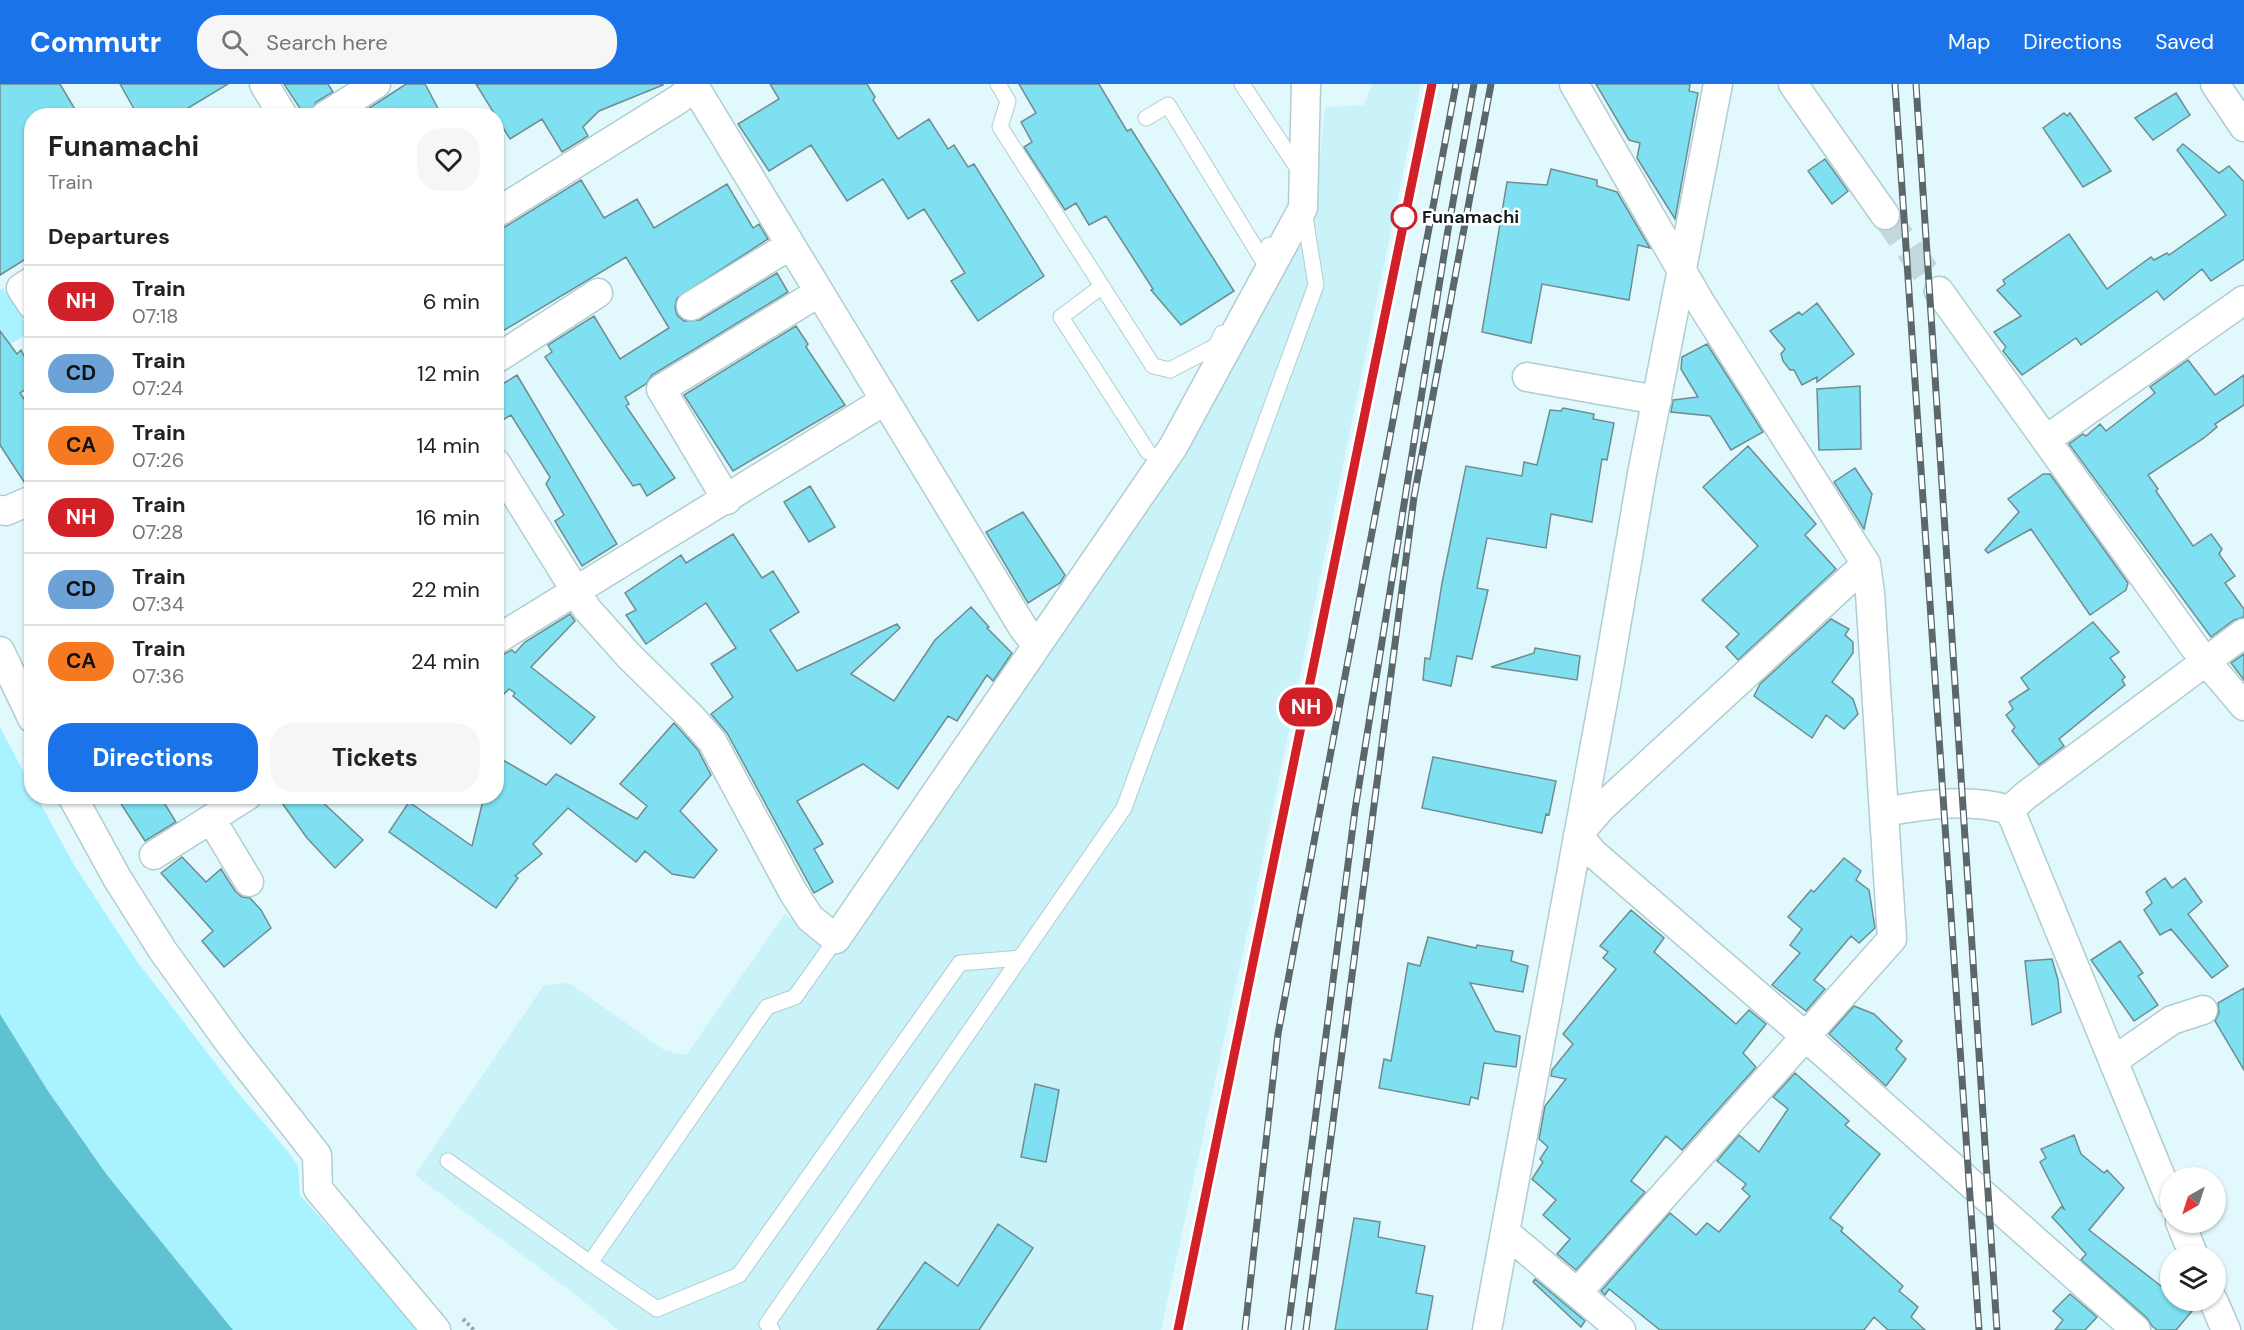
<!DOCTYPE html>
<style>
body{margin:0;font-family:"DM Sans",sans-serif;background:#f6f6f6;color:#222;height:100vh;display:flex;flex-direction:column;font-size:22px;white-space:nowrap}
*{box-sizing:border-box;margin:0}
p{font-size:20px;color:#767676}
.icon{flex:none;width:33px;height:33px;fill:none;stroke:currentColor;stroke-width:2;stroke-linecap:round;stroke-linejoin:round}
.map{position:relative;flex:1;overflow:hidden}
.panel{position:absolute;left:24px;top:24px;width:480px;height:696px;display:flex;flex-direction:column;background:#fff;border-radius:24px;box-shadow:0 2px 4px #0004}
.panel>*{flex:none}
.badge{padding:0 12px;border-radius:20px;font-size:21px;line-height:39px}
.needle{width:39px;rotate:219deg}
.controls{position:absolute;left:2160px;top:1083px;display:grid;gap:12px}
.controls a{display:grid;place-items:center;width:66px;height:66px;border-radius:50%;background:#fff;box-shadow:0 2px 4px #0004;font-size:30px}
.map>.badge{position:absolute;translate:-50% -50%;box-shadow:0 0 0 3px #fff}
h2{padding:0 24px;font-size:22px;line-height:54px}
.round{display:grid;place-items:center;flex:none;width:63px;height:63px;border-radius:24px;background:#f6f6f6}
.head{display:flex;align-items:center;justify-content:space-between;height:102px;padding:0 24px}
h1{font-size:28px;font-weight:700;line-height:45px}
.primary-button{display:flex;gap:12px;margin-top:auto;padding:12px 24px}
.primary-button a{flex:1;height:69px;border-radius:24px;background:#1a73e8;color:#fff;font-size:24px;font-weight:700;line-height:69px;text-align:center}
.primary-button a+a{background:#f6f6f6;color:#222}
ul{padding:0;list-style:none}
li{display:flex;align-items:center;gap:18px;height:72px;padding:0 24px;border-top:2px solid #e0e0e0}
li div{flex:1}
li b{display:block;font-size:22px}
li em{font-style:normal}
li .badge{min-width:66px;font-weight:700;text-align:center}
header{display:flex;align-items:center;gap:36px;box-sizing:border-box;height:84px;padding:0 30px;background:#1a73e8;color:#fff}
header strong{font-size:28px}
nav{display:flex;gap:33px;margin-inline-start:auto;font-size:21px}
.search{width:420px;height:54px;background:#f6f6f6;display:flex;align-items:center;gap:15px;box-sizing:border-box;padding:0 21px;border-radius:24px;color:#767676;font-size:22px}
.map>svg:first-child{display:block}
</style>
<header>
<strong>Commutr</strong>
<div class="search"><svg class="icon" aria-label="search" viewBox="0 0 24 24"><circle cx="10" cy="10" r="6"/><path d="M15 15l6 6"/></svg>Search here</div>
<nav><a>Map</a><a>Directions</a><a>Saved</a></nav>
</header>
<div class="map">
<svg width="2244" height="1246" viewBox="0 0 2244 1246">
<rect width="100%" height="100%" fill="#e1f9fd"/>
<!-- built -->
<path fill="#caf2f9" d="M1372,0H1421L1252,827L1161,1246H618L582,1216L415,1091L544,901L569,899L664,966L686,971L785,830L835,866L1314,129L1325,23L1364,21Z"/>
<!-- green -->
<path fill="#a9f2ff" d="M3,204L31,248L0,266V206Z
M0,643L31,702L32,712L37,713L74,781L136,876L235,1005L289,1069L298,1082L300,1111L420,1246H233L107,1091L48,1007L0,930Z"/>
<!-- water -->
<path fill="#5fc2d2" d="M0,930L48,1007L107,1091L233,1246H0Z"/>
<!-- building -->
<path fill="#7ee0f0" stroke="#708c90" stroke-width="1.5" d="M0,0H60L79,32H32V171L0,191Z
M120,0H228L175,32H138Z
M284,0H328L333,8L316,18L309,32H305Z
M406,0H425L442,32H357Z
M476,0H663V1L599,27L583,43L588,52L562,68L542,35L510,55Z
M770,0H867L875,13L873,16L898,55L929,35L948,65L954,61L968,83L974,80L1044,192L978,237L951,197L965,189L924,125L908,135L883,95L847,117L811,61L769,87L738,40L779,15Z
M1019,0H1099L1127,47L1131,45L1234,207L1181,241L1151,206L1153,205L1106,132L1089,141L1076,119L1065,126L1024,63L1032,58L1021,38L1036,29Z
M1596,0H1690L1689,7L1698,9L1675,135L1637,74L1640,59L1629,56Z
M2176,9L2190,31L2153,56L2135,34Z
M2064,29L2067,32L2070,29L2111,87L2083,103L2043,44Z
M2183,60L2219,89L2229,82L2244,98V175L2211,197L2202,185L2164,216L2157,207L2081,261L2076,254L2022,291L2003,267L2006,263L1994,248L2021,232L1997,206L2005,200L2003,196L2069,150L2107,205L2151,173L2154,176L2167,169L2169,171L2226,131L2177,66Z
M1825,75L1848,107L1832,120L1808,87Z
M1551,85L1597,96V102L1617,108L1650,164L1638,161L1629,216L1542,200L1531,259L1482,248L1507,98L1547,101Z
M581,96L604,134L637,115L654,144L727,100L753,144L759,140L768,155L677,214L675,223L677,231L684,237L700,236L777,189L788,208L652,291L646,300L625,313L629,320L626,322L675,394L647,412L640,400L633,402L545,273L552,268L548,261L594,232L620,275L669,244L626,173L496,251V145L505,143Z
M1817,219L1854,270L1817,298V293L1802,301L1794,286H1790L1783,277L1781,270L1785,265L1770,247L1799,228L1802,231Z
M796,242L808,260L806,263L845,321L733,387L684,311Z
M0,247L17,270L21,266L32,287V301L20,309L32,327V400L26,401L0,361Z
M1707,260L1763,348L1731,366L1710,332L1671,328L1673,316L1698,313L1681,285L1682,273Z
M2188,276L2215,311L2244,291V321L2215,340L2217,343L2204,354L2148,391L2158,405L2156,407L2193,462L2211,450L2222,465L2219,470L2235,492L2225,499L2244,525V533L2234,536L2211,553L2069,360L2083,350L2086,352L2100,340L2106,347L2155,309L2150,303Z
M517,291L617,460L582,482L555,437L564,431L546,400L550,393L511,331L496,340V304Z
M1860,302L1861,365L1819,366L1817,305Z
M1563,324L1594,330L1593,335L1614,339L1607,376L1602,375L1592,438L1551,430L1546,464L1487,454L1477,504L1488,506L1472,575L1457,572L1451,602L1423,596L1425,574L1430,575L1442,499L1466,382L1522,392L1524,378L1537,381L1550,326L1561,327Z
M1748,362L1816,440L1805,451L1836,485L1738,576L1726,563L1739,550L1702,516L1758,462L1703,403Z
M1855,384L1872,410L1864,445L1834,398Z
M2043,390H2050L2128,499L2126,506L2090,531L2031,445L1988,469L1985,466L2019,428L2008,415Z
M810,402L835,443L809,458L784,418Z
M1023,428L1065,491L1060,499L1028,519L986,448Z
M733,450L762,494L773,487L799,528L770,546L797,587L897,540L900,544L851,590L894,617L935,556L971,523L989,543L987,544L1012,569L993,597L987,591L957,637L948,632L898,705L863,680L797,717L823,760L814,765L833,798L814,809L727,649L711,630L733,613L711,580L736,564L706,519L646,560L626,531L636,526L625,509L681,471L686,479Z
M570,530L575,537L531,583L595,633L571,660L513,612L515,609L509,605L499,615L496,613V591L500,587L496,584V577L502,571L512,566L515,569L525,558Z
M1831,535L1849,545L1845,551L1853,558V569L1832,598L1853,615L1858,630L1844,645L1826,631L1812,654L1754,612L1760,600Z
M2093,538L2119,568L2110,574L2125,593L2122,596L2125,601L2059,655L2064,662L2039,681L2012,647L2015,643L2006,631L2013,625L2009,618L2029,605L2021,594Z
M1535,564L1580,572L1577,596L1491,583L1534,569Z
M2244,570V596L2231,579Z
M674,639L698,666L711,691L680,727L717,766L694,794L672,790L645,767L636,778L568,724L533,760L542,770L515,792L518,794L496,824L389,748L409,718L472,762L484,712H496V672L546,701L556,690L637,735L647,722L620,700Z
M1433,673L1556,697L1549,731L1546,730L1542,749L1422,724Z
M116,712H160L176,738L145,757Z
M277,712H316L363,756L335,784L307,754Z
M182,773L206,798L221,785L235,807L242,813L250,814L261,826L271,844L224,883L202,857L213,847L161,789Z
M1844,774L1861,787L1856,796L1869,806L1875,844L1859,859L1851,852L1814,896L1825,905L1806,927L1772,901L1800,869L1790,861L1802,845L1788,833L1811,806L1814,808Z
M2165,794L2172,804L2185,794L2202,818L2188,830L2228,882L2212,894L2171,845L2160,851L2144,826L2152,819L2146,808Z
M1631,826L1664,854L1654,868L1736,940L1749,926L1766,940L1743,969L1756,983L1682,1066L1666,1052L1631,1097L1645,1108L1576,1186L1557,1170L1570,1155L1543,1131L1556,1116L1532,1095L1543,1078L1540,1075L1548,1063L1539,1055L1545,1022L1566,995L1551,992L1552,986L1573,960L1563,950L1616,885L1603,874L1608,868L1600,862Z
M1428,853L1476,864L1477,861L1513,867L1511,877L1528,882L1523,908L1470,899L1495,947L1520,952L1516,983L1484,979L1478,1015L1471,1013L1469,1021L1379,1004L1384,975L1391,977L1408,879L1420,882Z
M2120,857L2143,889L2138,892L2158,921L2134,937L2091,876Z
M2052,875L2058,896L2061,928L2032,941L2025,877Z
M2244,904V986L2215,937L2219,929L2218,919Z
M1854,922L1874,930L1902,957L1896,965L1906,975L1886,1002L1829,950Z
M1795,989L1849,1037L1845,1041L1880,1070L1830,1134L1843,1144L1841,1147L1903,1202L1899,1207L1918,1223L1911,1233L1925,1246H1888L1874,1233L1864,1246H1660L1609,1205L1605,1211L1601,1207L1670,1129L1696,1151L1707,1139L1719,1148L1750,1112L1742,1105L1746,1100L1717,1077L1739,1051L1759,1068L1788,1025L1773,1013Z
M1035,1000L1059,1006L1046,1078L1021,1073Z
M2074,1051L2081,1070L2104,1089L2107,1086L2124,1104L2089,1146L2170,1209V1216H2179L2192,1227L2176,1246H2157L2152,1242L2147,1234L2081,1176L2086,1170L2052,1133L2061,1123L2064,1125L2040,1078L2046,1074L2041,1065Z
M1354,1134L1380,1138L1378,1153L1425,1162L1416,1209L1433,1212L1427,1246H1335Z
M998,1140L1033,1164L979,1246H877L925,1178L958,1202Z
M1535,1195L1585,1237L1581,1243L1533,1198Z
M2070,1210L2097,1233L2085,1246H2055L2063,1236L2053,1227Z"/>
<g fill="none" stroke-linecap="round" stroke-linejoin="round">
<!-- minor-tunnel -->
<path stroke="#c2d8dc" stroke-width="28" stroke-dasharray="28 14" stroke-linecap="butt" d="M1885,131L1939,207"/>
<!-- service casing -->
<g stroke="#b0cdd2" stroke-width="17">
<path id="service" d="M998,0L1008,17L1000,43L1153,282L1170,286L1216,262L1222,249
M1242,0L1300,88
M1146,34L1168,21L1262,175L1269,161
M1101,203L1061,233L1148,368
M836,855L795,913L767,923L590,1179L657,1225L739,1191L960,879L1021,874
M448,1077L590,1179
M772,1246L767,1240L1124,724L1316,201L1304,127"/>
</g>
<!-- minor casing -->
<g stroke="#b0cdd2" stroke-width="31">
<path id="minor" d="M264,0L283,32
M693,0L1022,542L1036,561
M1574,0L1700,218L1866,480L1870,509L1892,855L1578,1208
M1793,0L1885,131
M2215,0L2244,43
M325,32L376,0
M496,129L679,15L696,0
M32,197L21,204L32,221
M1939,207L2195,564L2244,622
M691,222L789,162
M496,275L598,209
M1527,293L1657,316
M2047,355L2244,216
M496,379L587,525L629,572L691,633L712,657L793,808L810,834L836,855L1173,363L1303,124L1306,0
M727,416L661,305L818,209
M0,426L6,427L32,416
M1866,480L1602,723L1578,751L1593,769L1790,939L2136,1246
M496,556L884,317
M0,567L32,634
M72,712L117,794L163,867L231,961L317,1071L318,1105L436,1246
M1885,728C1926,720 1969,714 2010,726
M211,735L249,798
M154,771L247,712
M2113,977L2172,936L2203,926
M2170,1115L2010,726L2025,712L2244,549
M2180,1138L2194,1172
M1505,1148L1621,1246
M2213,1216L2226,1246
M1487,1246L1606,601L1642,390L1718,0"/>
</g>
<!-- path -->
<path stroke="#95a8ac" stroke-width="4" stroke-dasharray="3 3" stroke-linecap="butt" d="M463,1235L474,1246"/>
<!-- service -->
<use href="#service" stroke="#fff" stroke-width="15"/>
<!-- minor -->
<use href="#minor" stroke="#fff" stroke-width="28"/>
<!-- rail casing -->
<g stroke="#58686b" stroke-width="7">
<path id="rail" d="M1895,0L1979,1246
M1916,0L1997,1246
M1178,1246L1432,0
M1245,1246L1278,950L1456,0
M1288,1246L1355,726L1448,146L1474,0
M1306,1246L1414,413L1491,0"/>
</g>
<!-- rail -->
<use href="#rail" stroke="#fff" stroke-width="4.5" stroke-dasharray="14" stroke-linecap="butt"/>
</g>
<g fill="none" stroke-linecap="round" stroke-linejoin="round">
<!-- line casing -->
<g stroke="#fff" stroke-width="14">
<path id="line" d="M1178,1246L1432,0"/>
</g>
<!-- line -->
<use href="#line" stroke="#d12027" stroke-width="9"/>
</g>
<!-- markers -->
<circle fill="#fff" stroke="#d12027" stroke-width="3" cx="1404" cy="133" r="12"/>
<g text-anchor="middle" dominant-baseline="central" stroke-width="5" stroke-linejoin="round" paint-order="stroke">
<!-- stop labels -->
<g font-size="18" font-weight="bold" fill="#121d1f" stroke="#fff" text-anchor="start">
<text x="1422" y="133">Funamachi</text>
</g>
</g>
</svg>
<div class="controls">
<a><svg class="needle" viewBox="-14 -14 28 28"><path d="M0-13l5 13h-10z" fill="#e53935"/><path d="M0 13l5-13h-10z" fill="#767676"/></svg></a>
<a><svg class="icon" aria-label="layers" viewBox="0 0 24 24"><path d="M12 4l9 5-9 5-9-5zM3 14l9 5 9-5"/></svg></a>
</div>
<b class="badge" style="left:1306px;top:623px;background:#d12027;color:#fff">NH</b>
<section class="panel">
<div class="head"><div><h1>Funamachi</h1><p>Train</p></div><a class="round"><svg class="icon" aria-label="heart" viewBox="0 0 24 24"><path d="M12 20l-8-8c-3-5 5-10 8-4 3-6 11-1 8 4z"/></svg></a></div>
<h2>Departures</h2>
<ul>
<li><span class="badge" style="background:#d12027;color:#fff">NH</span><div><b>Train</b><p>07:18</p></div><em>6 min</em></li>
<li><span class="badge" style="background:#6ca2d6;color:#111">CD</span><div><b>Train</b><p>07:24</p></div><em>12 min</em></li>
<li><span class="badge" style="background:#f47921;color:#111">CA</span><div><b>Train</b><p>07:26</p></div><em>14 min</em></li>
<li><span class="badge" style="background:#d12027;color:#fff">NH</span><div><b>Train</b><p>07:28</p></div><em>16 min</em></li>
<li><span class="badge" style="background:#6ca2d6;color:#111">CD</span><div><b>Train</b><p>07:34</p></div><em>22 min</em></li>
<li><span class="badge" style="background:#f47921;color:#111">CA</span><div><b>Train</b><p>07:36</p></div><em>24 min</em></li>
</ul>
<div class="primary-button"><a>Directions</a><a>Tickets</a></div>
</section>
</div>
